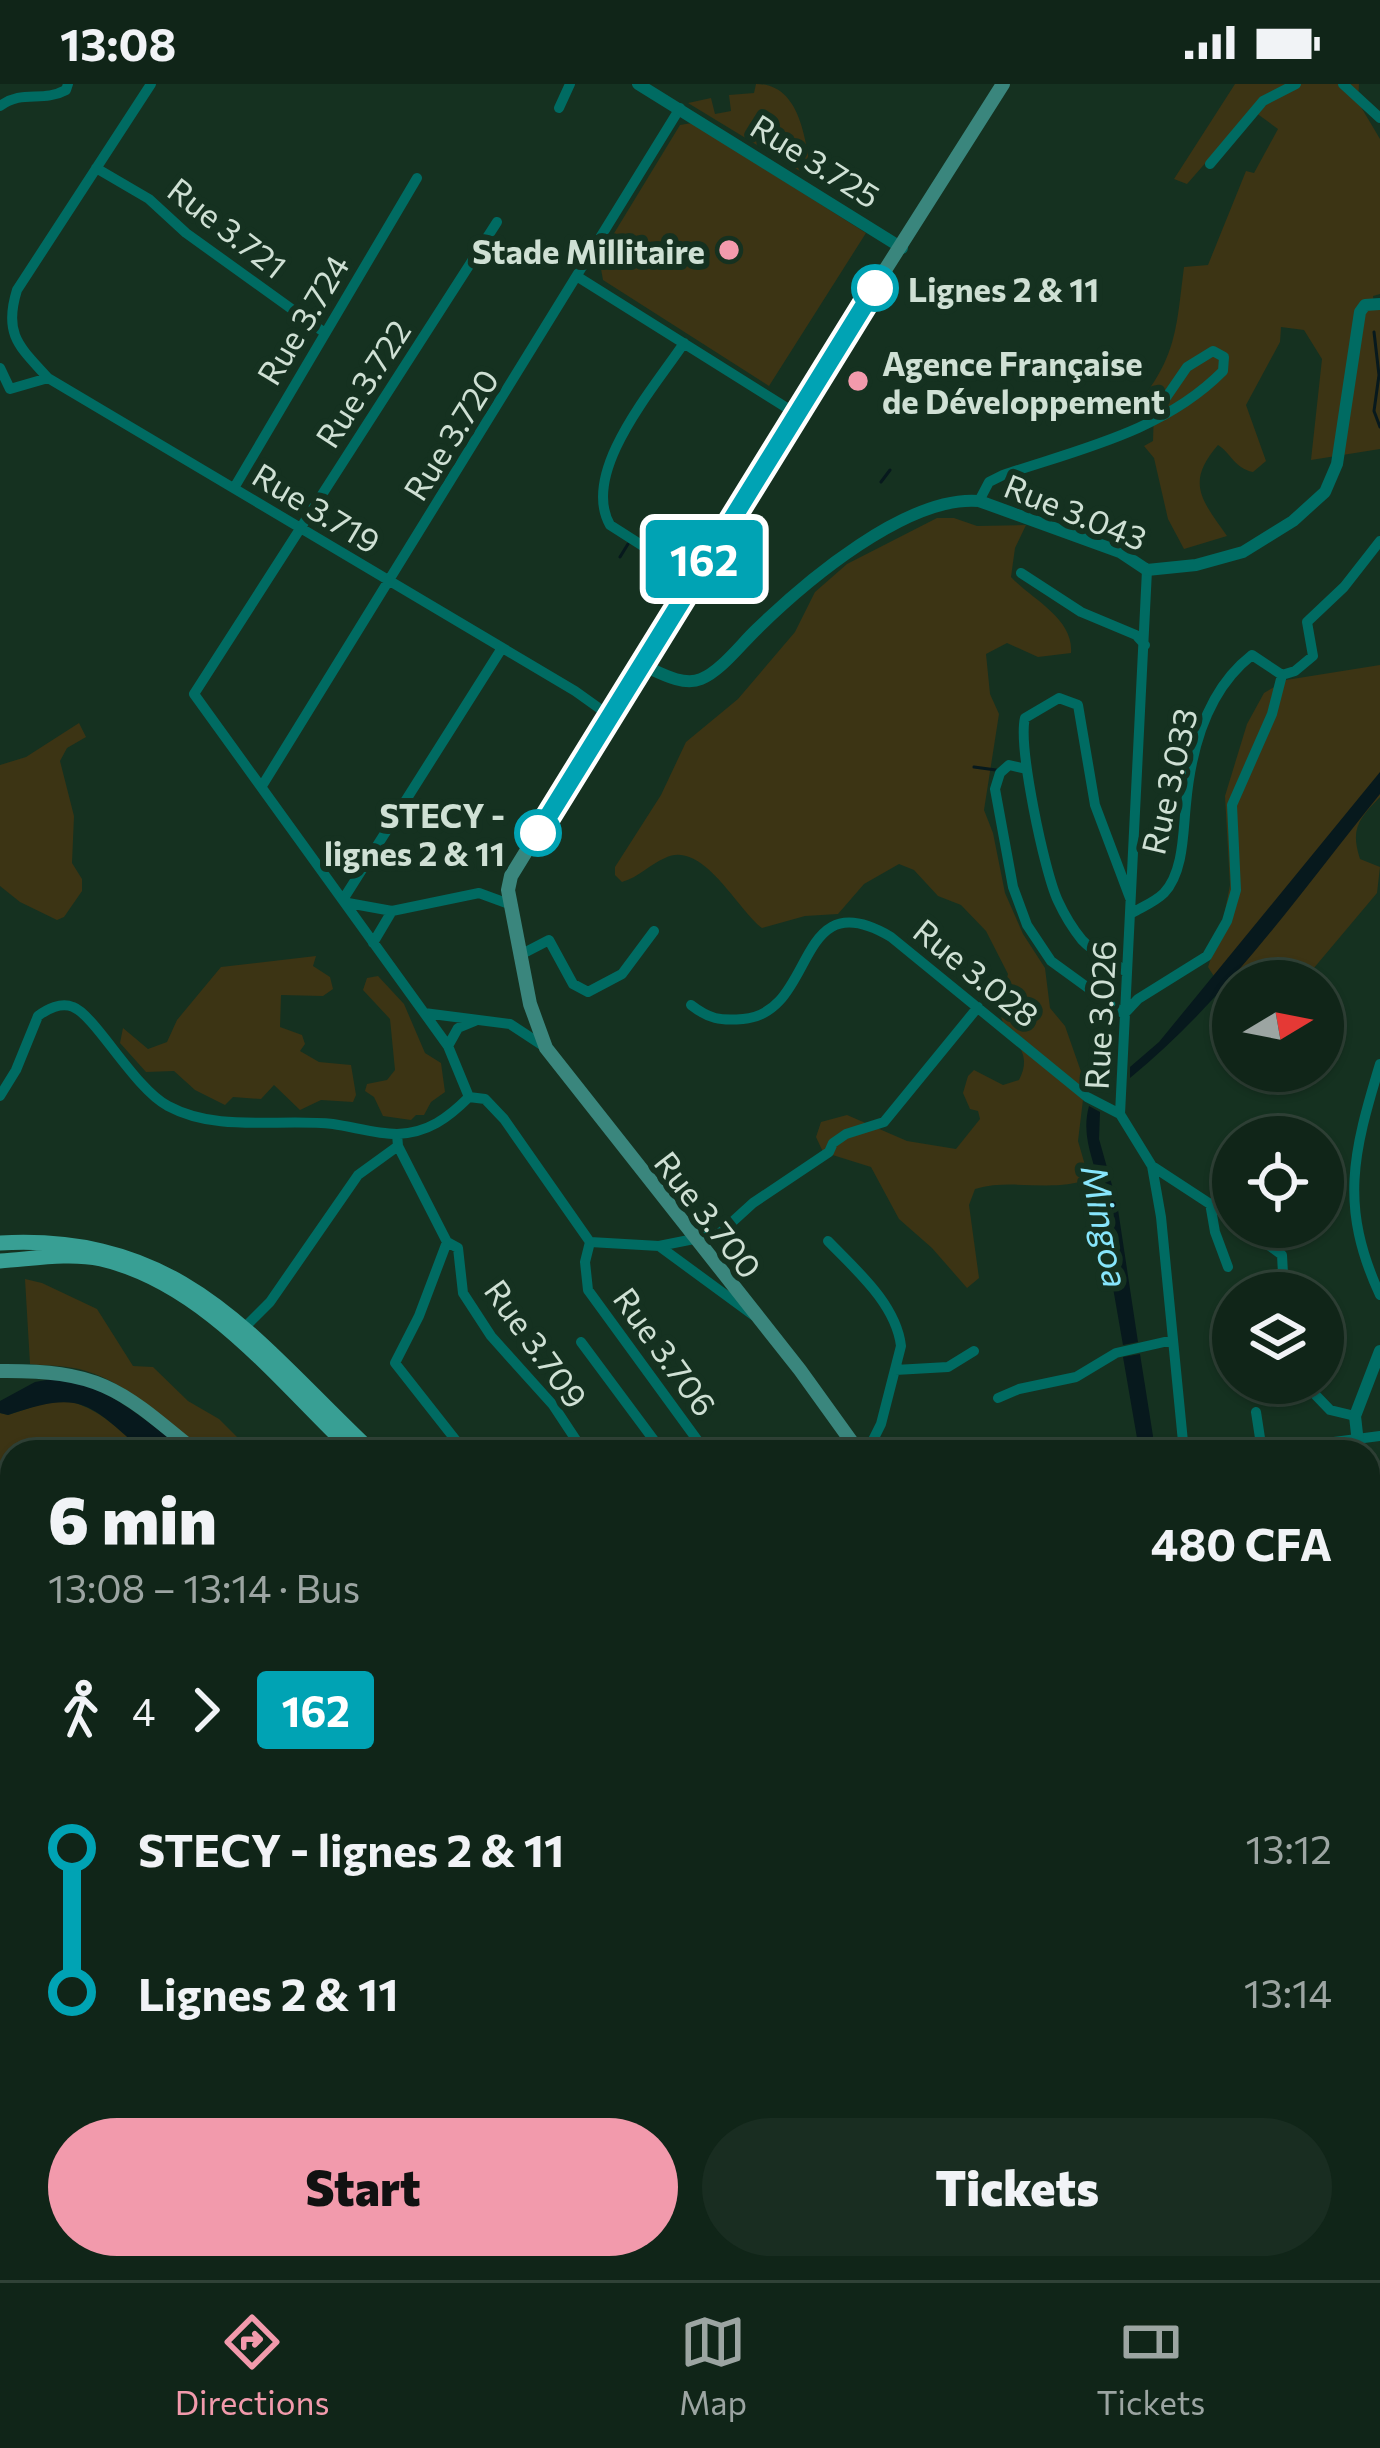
<!DOCTYPE html>
<meta charset="utf-8">
<style>
body{margin:0;font-family:Commissioner,sans-serif;background:#192d21;color:#f1f3f6;height:100vh;display:flex;flex-direction:column;font-size:45px;white-space:nowrap}
*{box-sizing:border-box;margin:0}
p{font-size:39px;color:#9ca5a2}
.icon{flex:none;width:66px;height:66px;fill:none;stroke:currentColor;stroke-width:2;stroke-linecap:round;stroke-linejoin:round}
.map{position:relative;flex:1;overflow:hidden}
.sheet{position:absolute;left:0px;top:1356px;width:1380px;height:840px;display:flex;flex-direction:column;background:#102518;border-radius:36px 36px 0 0;box-shadow:0 3px 9px #0004,0 0 0 3px #304237}
.sheet>*{flex:none}
.badge{padding:0 24px;border-radius:9px;font-size:42px;line-height:78px}
.needle{width:78px;rotate:80deg}
.tools{position:absolute;left:1212px;top:876px;display:grid;gap:24px}
.tools a{display:grid;place-items:center;width:132px;height:132px;border-radius:50%;background:#102518;box-shadow:0 3px 9px #0004,0 0 0 3px #304237;font-size:60px}
.map>.badge{position:absolute;translate:-50% -50%;box-shadow:0 0 0 6px #fff}
.legs{display:flex;align-items:center;gap:18px;height:132px;padding:0 48px;font-size:39px}
.legs p{margin-inline-start:auto}
.headline{display:flex;align-items:center;justify-content:space-between;height:204px;padding:0 48px}
h1{font-size:66px;font-weight:800;line-height:90px}
.cta{display:flex;gap:24px;margin-top:auto;padding:24px 48px}
.cta a{flex:1;height:138px;border-radius:72px;background:#f29aac;color:#111;font-size:48px;font-weight:800;line-height:138px;text-align:center}
.cta a+a{background:#192d21;color:#f1f3f6}
ul{padding:0 48px;list-style:none}
li{display:flex;align-items:center;gap:42px;height:144px;font-size:45px}
li i{display:grid;place-items:center;width:18px;height:100%;margin:0 15px;background:currentColor}
li i::after{content:'';width:30px;height:30px;margin:-15px;border:9px solid;border-radius:50%;background:#102518}
li p{margin-inline-start:auto}
li:first-child i{background:linear-gradient(#0000 50%,currentColor 0)}
li:last-child i{background:linear-gradient(currentColor 50%,#0000 0)}
.status{display:flex;justify-content:space-between;align-items:center;height:84px;padding:0 60px;background:#102518;direction:ltr}
.status svg{height:33px;fill:currentColor}
.tab-bar{display:flex;justify-content:space-around;align-items:center;height:168px;border-top:3px solid #304237;background:#102518;font-size:33px;color:#9ca5a2}
.tab-bar a{display:grid;justify-items:center;gap:6px}
.tab-bar .selected{color:#f29aac}
.map>svg:first-child{display:block}
</style>
<div class="status"><b>13:08</b><svg viewBox="0 0 49 12"><path d="M0 12V9h3v3zM5 12V6h3v6zM10 12V3h3v9zM15 12V0h3v12zM26 1h20v11H26zM47 4h2v5h-2z"/></svg></div>
<div class="map">
<svg width="1380" height="2196" viewBox="0 0 1380 2196">
<rect width="100%" height="100%" fill="#153120"/>
<!-- green -->
<path fill="#3c3414" d="M756,0C803,0 805,61 813,95L688,19L711,14L715,30L731,27L729,11L754,9Z
M1235,0H1359L1358,18L1380,55V210L1373,212L1374,220L1380,221V365L1311,376L1322,275L1304,246L1281,243L1280,258L1246,321L1266,377L1253,388C1234,384 1232,370 1218,361C1185,399 1202,416 1227,452L1184,465L1168,435L1154,374L1144,362L1153,357L1154,327L1145,325L1140,332L1135,324C1177,273 1176,246 1184,183L1208,181L1246,87L1254,89L1278,45L1252,26L1187,100L1174,95Z
M692,39L866,149L769,302L603,196L599,174L680,41Z
M937,434H954L977,442L1026,441L1015,464L1011,493C1031,515 1074,534 1071,569L1038,573L1007,559L986,570L990,610L999,630L984,726L993,749L1005,809L1023,850L1045,884L1050,924L1065,942L1085,999L1078,1057L1089,1095C1052,1109 1012,1094 975,1105L969,1121L979,1194L967,1204L932,1164L899,1135L871,1083L823,1068L816,1053L821,1038L847,1031L907,1057L956,1065L980,1035L978,1027L970,1025L963,1009L968,992L974,986L1003,1001L1019,996C1038,960 997,953 1000,920C1000,912 1006,900 1008,890L986,847L961,821L938,812L914,786L899,780L864,800L838,830L805,832L762,844C737,825 702,755 665,774C649,781 639,793 622,798L615,791V783L661,711L686,658L738,615L795,548L815,508L847,480Z
M1380,581V713C1359,735 1350,744 1360,775L1380,783L1377,809L1303,897H1233V922L1208,883L1222,842L1230,801L1225,712L1247,640L1264,609L1286,596Z
M79,639L86,653L67,664L60,677L74,732L72,779L82,795V807L64,833L57,836L20,818L0,802V681L26,673Z
M316,872L313,882L330,893L333,905L323,912L281,911L280,943L302,951L305,960L300,967L319,978L351,981L356,1011L353,1018L321,1016L300,1026L274,1001L261,1015L233,1013L225,1021L195,1006L174,987L146,988L120,959L123,944L148,965L167,958L177,936L221,883Z
M378,892L404,920L425,969L441,979L445,1008L431,1018L424,1031H416L411,1036L383,1032L374,1013L365,1007L367,1000L387,996L395,986L390,935L363,906L367,894Z
M25,1195L42,1199L97,1225L133,1282L153,1283L188,1317L219,1335L241,1357L272,1368H202C167,1339 130,1300 86,1287C68,1281 48,1282 30,1280Z
M57,1315C96,1320 116,1343 144,1368H12V1515H7L8,1456L0,1437V1329L8,1331Z
M1379,1470L1380,1474V1780L1368,1774V1474Z"/>
<!-- water -->
<path fill="#07191d" d="M1380,688V710C1302,806 1227,915 1130,994V983L1159,958Z
M1089,1022L1100,1028L1099,1055L1117,1119L1138,1258L1123,1261L1097,1112L1101,1111C1096,1078 1080,1055 1089,1022Z
M1140,1270L1153,1352L1151,1368H1135L1137,1354L1123,1273Z
M52,1295C106,1298 144,1336 187,1368H144C89,1319 82,1305 8,1331L0,1329V1317L35,1298Z"/>
<g fill="none" stroke-linecap="round" stroke-linejoin="round">
<!-- stream -->
<path stroke="#07191d" stroke-width="3" d="M1374,248L1379,291L1374,327L1380,343
M881,398L890,386
M620,473L628,460
M974,683L996,686"/>
<!-- minor -->
<path stroke="#006b62" stroke-width="10" d="M1343,0L1380,34
M0,22C23,5 42,19 66,6L68,0
M559,24L570,0
M1210,80L1263,17L1296,0
M96,84L149,115L186,149L325,249
M578,193L795,329
M684,259C654,304 580,388 610,441L693,494
M0,284L10,305L48,294L575,607L610,632
M48,294C20,263 3,251 17,206L151,0
M234,404L417,94
M979,417L989,398L1003,391C1080,365 1164,347 1223,287L1224,273L1213,267L1187,283L1152,334
M1147,486L1120,1030L1152,1082L1161,1133L1184,1368
M1021,489L1081,528L1136,551L1145,561
M1026,685L1009,681L1000,689L995,705L1013,803L1027,841L1051,877L1124,930L1138,915L1207,872L1227,837L1236,806L1232,721L1272,630L1282,591
M262,702L680,24
M344,814L502,564
M348,819L392,827
M1132,829C1142,823 1155,818 1164,809C1184,788 1183,747 1186,720C1191,664 1207,606 1252,571L1282,591L1295,587L1313,572L1307,538L1344,503L1380,457
M373,859L392,827L479,809L509,820
M520,871L549,856L573,900L588,908L622,890L654,847
M1127,889C1113,876 1095,870 1082,856C1073,845 1064,830 1058,817C1044,787 1018,662 1025,634L1059,614L1078,621L1095,721L1130,814
M691,921C709,935 720,937 743,935C818,929 793,795 891,853L1087,1013L1120,1030
M424,929L510,940L545,963
M448,962L458,944L475,937
M1380,980C1353,1069 1339,1122 1380,1211
M0,1012L16,986L38,932C47,925 61,918 73,923C95,931 134,1004 168,1022C218,1049 279,1034 333,1040C354,1043 376,1050 397,1050C428,1049 448,1034 469,1013L448,962L194,610L497,138
M469,1013L485,1015L504,1035L590,1158
M397,1050L398,1062L447,1158L458,1164L463,1209L491,1252L553,1321L584,1368
M1152,1082L1233,1135
M1210,1119L1215,1148L1228,1183
M1244,1143L1282,1171L1284,1209
M828,1157C856,1186 896,1220 901,1262L881,1340L867,1368
M447,1158L419,1232L395,1279L465,1368
M659,1162L753,1231
M244,1244L270,1218L358,1091L398,1062
M581,1258L659,1363L668,1362L670,1368
M895,1286L948,1283L974,1267
M1304,1299L1330,1326L1355,1332
M998,1314L1019,1305L1076,1293L1116,1269L1173,1256
M1256,1328L1262,1367
M706,1368L588,1206L585,1178L590,1158L659,1162L719,1150L753,1119L829,1068L833,1059L846,1050L884,1038L978,923
M1257,1368L1380,1352
M0,1522L12,1519
M0,1675L12,1663
M0,1973L12,1975
M1368,2082L1380,2079
M1368,2173L1380,2171
M140,2184L146,2196
M1036,2184L1039,2196
M504,2196L514,2184
M744,2196L746,2184
M822,2196V2184
M1102,2196L1136,2184"/>
<!-- tertiary -->
<path stroke="#006b62" stroke-width="12" d="M638,0L902,164
M640,580C657,587 682,603 701,595C721,587 741,560 757,545C805,498 907,411 979,417L1120,468L1147,486L1196,481L1243,468L1293,437L1325,408L1337,380L1360,228L1365,221L1380,220
M1359,1368L1355,1332L1380,1267
M1368,1404L1380,1445
M1341,2184L1344,2196"/>
<!-- secondary -->
<path stroke="#3a867d" stroke-width="14" d="M0,1287C102,1286 121,1306 196,1368
M859,1368L800,1286L546,964L530,920L508,806L511,792L854,235L1003,0
M0,1735L12,1747
M0,1753L12,1759
M535,2184L550,2196"/>
<!-- primary -->
<path stroke="#389f94" stroke-width="15" d="M0,1159C184,1149 252,1255 372,1368
M0,1177C32,1175 69,1168 101,1175C205,1199 280,1298 354,1368
M1368,1821L1380,1819
M1368,1839L1380,1837"/>
<!-- trunk -->
<path stroke="#35aa9e" stroke-width="16" d="M1368,2007L1380,2005
M0,2092L12,2093"/>
<!-- rail casing -->
<g stroke="#92a699" stroke-width="8">
<path id="rail" d="M0,1424L12,1429
M1368,1895L1380,1892"/>
</g>
<!-- rail -->
<use href="#rail" stroke="#153120" stroke-width="3" stroke-dasharray="9" stroke-linecap="butt"/>
</g>
<g fill="none" stroke-linecap="round" stroke-linejoin="round">
<!-- line-1 casing -->
<g stroke="#fff" stroke-width="27">
<path id="line-1" d="M538,749L875,204"/>
</g>
<!-- line-1 -->
<use href="#line-1" stroke="#00a3b4" stroke-width="18"/>
</g>
<!-- markers -->
<g fill="#f29aac" stroke="#153120" stroke-width="4.5">
<circle cx="729" cy="166" r="12"/>
<circle cx="858" cy="297" r="12"/>
</g>
<g fill="#fff" stroke="#00a3b4" stroke-width="6">
<circle cx="875" cy="204" r="21"/>
<circle cx="538" cy="749" r="21"/>
</g>
<g text-anchor="middle" dominant-baseline="central" stroke-width="12" stroke-linejoin="round" paint-order="stroke">
<!-- street labels -->
<g font-size="33" fill="#cfe0d4" stroke="#153120">
<text transform="translate(816 76) rotate(32)">Rue 3.725</text>
<text transform="translate(228 143) rotate(38)">Rue 3.721</text>
<text transform="translate(302 235) rotate(-59)">Rue 3.724</text>
<text transform="translate(362 299) rotate(-57)">Rue 3.722</text>
<text transform="translate(450 350) rotate(-58)">Rue 3.720</text>
<text transform="translate(317 423) rotate(31)">Rue 3.719</text>
<text transform="translate(1076 427) rotate(22)">Rue 3.043</text>
<text transform="translate(1168 697) rotate(-77)">Rue 3.033</text>
<text transform="translate(977 888) rotate(39)">Rue 3.028</text>
<text transform="translate(1099 931) rotate(-87)">Rue 3.026</text>
<text transform="translate(709 1130) rotate(52)">Rue 3.700</text>
<text transform="translate(537 1259) rotate(54)">Rue 3.709</text>
<text transform="translate(666 1267) rotate(54)">Rue 3.706</text>
</g>
<!-- poi labels -->
<g font-size="33" font-weight="bold" fill="#cfe0d4" stroke="#153120" text-anchor="end">
<text x="705" y="166">Stade Millitaire</text>
<text x="882" y="278" text-anchor="start">Agence Française<tspan x="882" dy="38">de Développement</tspan></text>
</g>
<!-- stop labels -->
<g font-size="33" font-weight="bold" fill="#cfe0d4" stroke="#153120" text-anchor="start">
<text x="908" y="204">Lignes 2 &amp; 11</text>
<text x="505" y="730" text-anchor="end">STECY -<tspan x="505" dy="38">lignes 2 &amp; 11</tspan></text>
</g>
<!-- water labels -->
<g font-size="36" font-style="italic" fill="#87e5fb" stroke="#153120">
<text transform="translate(1107 1142) rotate(79)">Mingoa</text>
</g>
</g>
</svg>
<div class="tools">
<a><svg class="needle" viewBox="-14 -14 28 28"><path d="M0-13l5 13h-10z" fill="#e53935"/><path d="M0 13l5-13h-10z" fill="#9ca5a2"/></svg></a>
<a><svg class="icon" aria-label="locate" viewBox="0 0 24 24"><circle cx="12" cy="12" r="6"/><path d="M12 2v4M12 18v4M2 12h4M18 12h4"/></svg></a>
<a><svg class="icon" aria-label="layers" viewBox="0 0 24 24"><path d="M12 4l9 5-9 5-9-5zM3 14l9 5 9-5"/></svg></a>
</div>
<b class="badge" style="left:704px;top:475px;background:#00a3b4;color:#fff">162</b>
<section class="sheet">
<div class="headline"><div><h1>6 min</h1><p>13:08 – 13:14 · Bus</p></div><b>480 CFA</b></div>
<div class="legs"><svg class="icon" aria-label="walk" viewBox="0 0 24 24"><circle cx="13" cy="4" r="2"/><path d="M13 8l-2 6 4 7M11 14l-3 7M7 12l3-4h3l4 4"/></svg>4<svg class="icon" aria-label="forward" viewBox="0 0 24 24"><path d="M9 5l7 7-7 7"/></svg><b class="badge" style="background:#00a3b4;color:#fff">162</b></div>
<ul>
<li><i style="color:#00a3b4"></i><b>STECY - lignes 2 &amp; 11</b><p>13:12</p></li>
<li><i style="color:#00a3b4"></i><b>Lignes 2 &amp; 11</b><p>13:14</p></li>
</ul>
<div class="cta"><a>Start</a><a>Tickets</a></div>
</section>
</div>
<nav class="tab-bar">
<a class="selected"><svg class="icon" aria-label="directions" viewBox="0 0 24 24"><path d="M12 3l9 9-9 9-9-9zM9 14v-3h6M13 9l2 2-2 2"/></svg>Directions</a>
<a><svg class="icon" aria-label="map" viewBox="0 0 24 24"><path d="M3 6l6-2 6 2 6-2v14l-6 2-6-2-6 2zM9 4v14M15 6v14"/></svg>Map</a>
<a><svg class="icon" aria-label="tickets" viewBox="0 0 24 24"><path d="M3 7h18v10H3zM15 7v10"/></svg>Tickets</a>
</nav>
